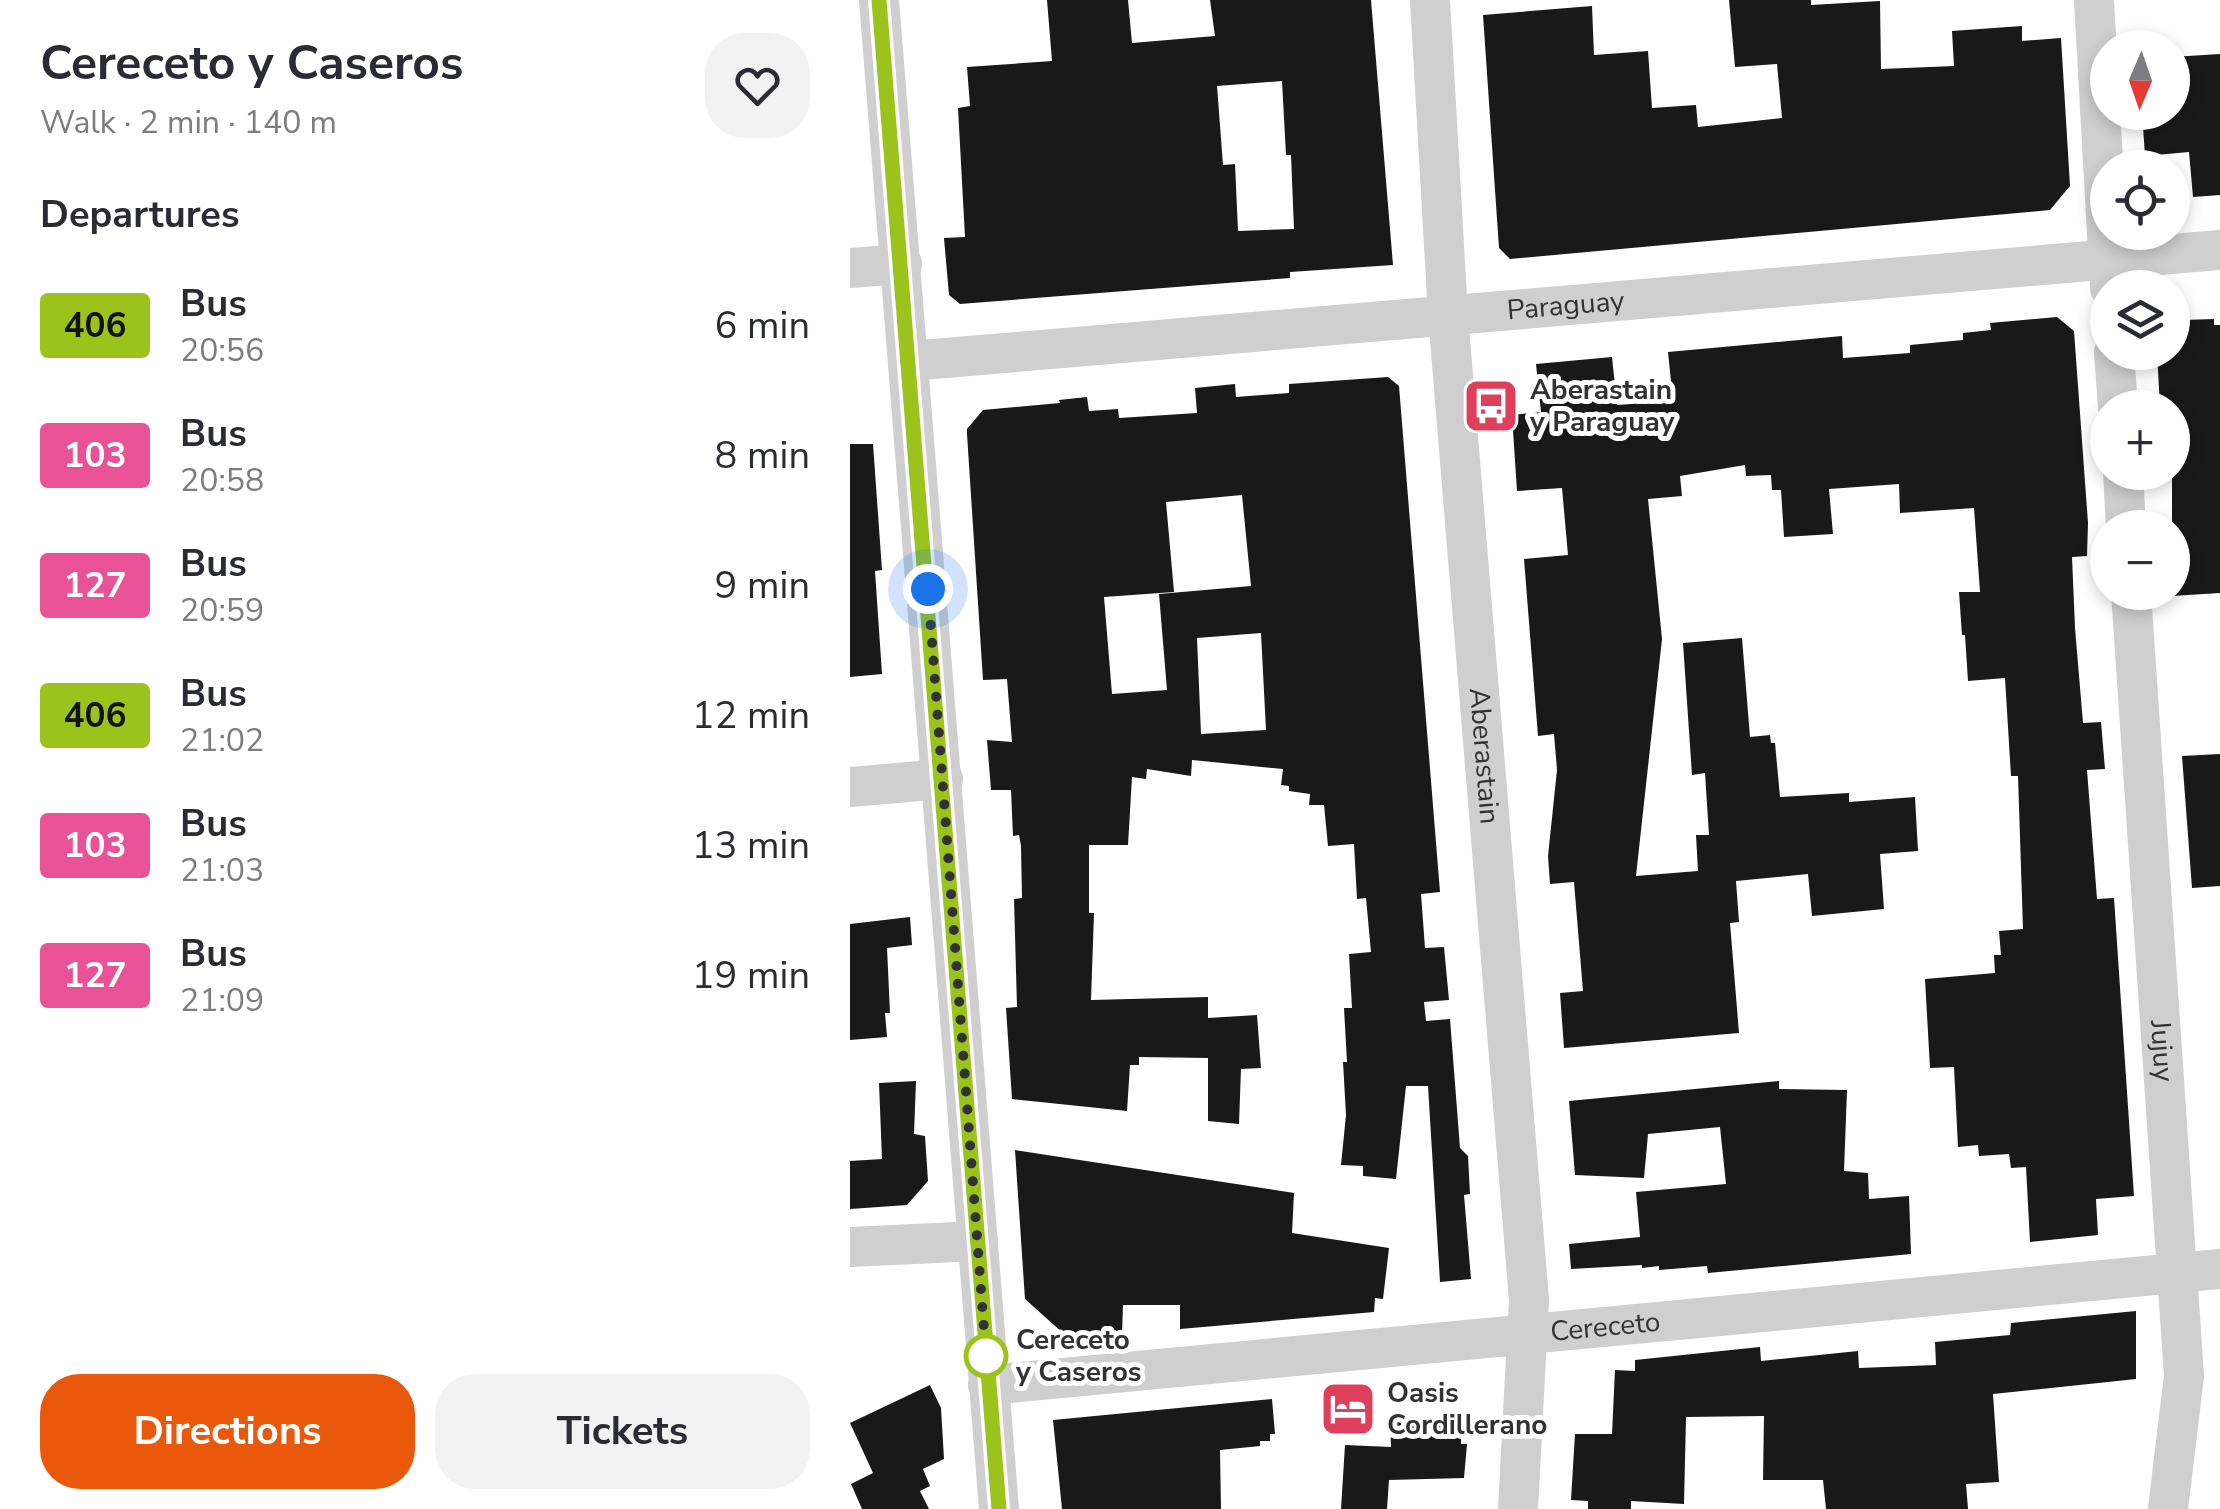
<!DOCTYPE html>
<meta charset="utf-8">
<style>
body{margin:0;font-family:"Nunito Sans",sans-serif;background:#f2f2f3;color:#2b2b33;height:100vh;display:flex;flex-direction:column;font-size:38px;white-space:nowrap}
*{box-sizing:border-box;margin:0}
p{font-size:32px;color:#7c7c81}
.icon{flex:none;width:55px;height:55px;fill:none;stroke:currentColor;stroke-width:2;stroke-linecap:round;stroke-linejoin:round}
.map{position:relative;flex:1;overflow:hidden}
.details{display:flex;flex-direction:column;background:#fff;width:850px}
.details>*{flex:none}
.badge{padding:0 20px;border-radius:8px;font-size:35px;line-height:65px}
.needle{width:65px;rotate:182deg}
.fabs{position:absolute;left:1240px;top:30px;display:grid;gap:20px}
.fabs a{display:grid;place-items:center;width:100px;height:100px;border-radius:50%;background:#fff;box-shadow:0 5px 15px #0003;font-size:50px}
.you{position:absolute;width:50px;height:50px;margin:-25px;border:8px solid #fff;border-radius:50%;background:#1a73e8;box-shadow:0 0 0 15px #1a73e833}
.map>.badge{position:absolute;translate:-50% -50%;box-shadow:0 0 0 5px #fff}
h2{padding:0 40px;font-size:38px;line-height:90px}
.round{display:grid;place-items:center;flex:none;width:105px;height:105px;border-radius:40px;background:#f2f2f3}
.head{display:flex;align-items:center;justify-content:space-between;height:170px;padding:0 40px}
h1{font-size:48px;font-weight:700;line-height:75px}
.cta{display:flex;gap:20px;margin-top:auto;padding:20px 40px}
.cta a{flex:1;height:115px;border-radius:40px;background:#ea580c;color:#fff;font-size:40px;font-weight:700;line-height:115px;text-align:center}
.cta a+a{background:#f2f2f3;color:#2b2b33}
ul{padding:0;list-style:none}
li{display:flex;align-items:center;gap:30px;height:130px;padding:0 40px}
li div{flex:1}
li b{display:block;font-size:38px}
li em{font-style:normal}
li .badge{min-width:110px;font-weight:700;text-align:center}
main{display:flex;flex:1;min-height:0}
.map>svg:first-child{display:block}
</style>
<main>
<section class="details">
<div class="head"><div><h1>Cereceto y Caseros</h1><p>Walk · 2 min · 140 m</p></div><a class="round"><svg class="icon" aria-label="heart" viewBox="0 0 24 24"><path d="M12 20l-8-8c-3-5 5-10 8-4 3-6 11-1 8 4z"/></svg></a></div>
<h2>Departures</h2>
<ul>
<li><span class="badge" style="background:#9cc31c;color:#111">406</span><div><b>Bus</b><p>20:56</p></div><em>6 min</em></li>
<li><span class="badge" style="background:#e95297;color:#fff">103</span><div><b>Bus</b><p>20:58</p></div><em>8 min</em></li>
<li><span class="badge" style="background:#e95297;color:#fff">127</span><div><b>Bus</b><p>20:59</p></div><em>9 min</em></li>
<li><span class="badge" style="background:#9cc31c;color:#111">406</span><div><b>Bus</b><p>21:02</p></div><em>12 min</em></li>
<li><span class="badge" style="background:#e95297;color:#fff">103</span><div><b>Bus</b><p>21:03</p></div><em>13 min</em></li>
<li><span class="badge" style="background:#e95297;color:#fff">127</span><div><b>Bus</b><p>21:09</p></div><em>19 min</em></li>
</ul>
<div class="cta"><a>Directions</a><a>Tickets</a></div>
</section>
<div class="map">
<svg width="1370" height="1509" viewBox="0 0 1370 1509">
<rect width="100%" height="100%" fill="#fff"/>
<!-- building -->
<path fill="#191919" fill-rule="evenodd" d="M197,0H278L282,43L365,36L360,0H521L543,265L440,272V278L110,304L99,295L94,238L115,237L108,108L120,106L117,67L202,61ZM432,81L436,155H441L444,229L388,231L385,164L373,165L367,86Z
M879,0H961V5L1030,1L1031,69L1104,66L1102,31L1172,26V41L1211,38L1220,186L1200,210L660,259L649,248L633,15L742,6L744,55L798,51L802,108L846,105L848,127L932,118L927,64L885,67Z
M1370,54V195L1343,197L1339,152L1295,156L1292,112H1322V57Z
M1207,317L1224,331L1238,523L1237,556L1222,557L1225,628L1233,723L1251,722L1255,769L1237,770L1247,899L1264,898L1284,1196L1246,1199L1248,1235L1180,1242L1176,1167L1161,1168L1159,1154L1129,1156L1128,1145L1108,1147L1104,1067L1080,1068L1075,979L1145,973L1144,955H1151L1149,931L1173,929L1168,776H1161L1155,678L1118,681L1115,635H1112L1109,592H1130L1124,508L1050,513L1049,484L979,489L983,534L934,537L931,490H922L921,475L896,476L895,465L830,476L832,496L798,499L812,639L786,876L848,871L846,835H859L855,773L842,775L833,643L892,638L900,737L920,735L921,743H925L930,797L999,793V802L1065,797L1068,851L1030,854L1034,909L962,916L958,874L886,881L889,922L880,923L889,1033L714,1048L710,993L733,991L724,882L700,884L698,856L707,770L704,734L688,736L674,559L718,555L712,488L667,491L662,415L691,412L686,364L762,357L767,405L823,401L818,352L992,336L993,358L1060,353V345L1113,340V333L1141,330L1140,323Z
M1364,319V325H1370V593L1322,596V407H1310L1307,352H1322V330L1331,328L1332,320Z
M538,377L549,386L590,892L571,894L575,948L594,947L599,1000L574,1002L576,1021L600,1019L610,1148L618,1156L620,1194L614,1195L621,1279L590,1282L578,1086H556L546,1179L513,1176V1166L491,1165L496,1115L493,1062H497L494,1008H502L499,954L521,952L516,898L507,899L504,844L478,846L474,805H459L460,794L439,791V786L431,785L433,769L342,760L341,776L297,769L296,779L282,777L278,845H239V913H244L241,1000L358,997V1018L407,1015L411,1068L391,1069L389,1124L358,1121V1058L289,1057V1065H280L277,1111L162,1099L156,1008L167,1007L164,899L172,898L171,846L169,835L163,836L161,790H141L137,740L162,742L157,679L133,680L117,434V429L133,410L210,403L209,400L237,397L239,411L268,409L269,418L347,413L345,388L385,384L386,397L439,393V384ZM392,495L401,586L309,594L317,690L262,694L254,597L324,592L316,502ZM411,633L416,730L351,734L347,638Z
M0,444H23L32,570L25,571L32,674L0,677Z
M1370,754V886L1342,888L1332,756Z
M60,917L62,945L37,948L40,1013H35L37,1037L0,1040V924Z
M66,1081L64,1134L75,1136L78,1181L57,1205L0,1209V1161L32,1159L29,1083Z
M929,1081V1089L997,1090L994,1171L1018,1173L1019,1199L1059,1196L1061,1254L858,1273L857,1266L809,1270V1266L792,1268V1265L721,1269L719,1244L790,1237L786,1192L876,1184L870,1127L798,1134L794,1178L725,1175L719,1101Z
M165,1150L444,1193L442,1233L539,1248L533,1299L525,1298L524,1312L330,1329V1305H273L272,1335L214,1334L175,1299Z
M1286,1311V1379L1143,1394L1149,1482L1116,1484L1118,1509H976L973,1480H913L914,1416L836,1417L834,1504L781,1501V1509H738V1501L721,1500L725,1434H762L765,1370L785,1371V1360L910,1347L911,1361L1008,1351L1009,1368L1086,1365L1085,1342L1160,1335L1161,1323Z
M80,1385L91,1408L94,1459L73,1469L80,1486L70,1491L79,1509H12L1,1484L23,1473L0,1423Z
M422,1399L425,1434H420V1441H410V1446L370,1450L371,1509H212L203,1420Z
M611,1418V1444H617L614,1478L539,1480L537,1509H491L495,1445L541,1447L540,1419Z"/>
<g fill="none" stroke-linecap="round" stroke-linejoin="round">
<!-- minor -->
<g stroke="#cfcfcf" stroke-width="40">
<path d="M29,0L149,1509"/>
<path id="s1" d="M580,0L598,315L679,1300L668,1509"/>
<path d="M1244,0L1260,288"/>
<path d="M0,268L52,264"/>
<path d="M1264,352L1268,408"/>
<path id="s2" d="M60,361L1370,250"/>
<path d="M1273,472L1276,528"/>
<path id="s3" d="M1281,592L1334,1376L1318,1509"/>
<path d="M0,787L93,779"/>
<path d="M0,1247L128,1241"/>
<path id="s4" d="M138,1385L1370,1269"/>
</g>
</g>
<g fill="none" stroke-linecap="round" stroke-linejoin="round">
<!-- line casing -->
<g stroke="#fff" stroke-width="22">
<path id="line" d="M29,0L149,1509"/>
</g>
<!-- line -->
<use href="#line" stroke="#9cc31c" stroke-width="15"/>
<!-- walk -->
<path stroke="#323232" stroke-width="10" stroke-dasharray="0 18" d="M78,589L136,1356"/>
</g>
<!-- icons -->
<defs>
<g id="bus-square" transform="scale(2.875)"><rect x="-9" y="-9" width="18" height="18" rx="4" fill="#de3f5a" stroke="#fff"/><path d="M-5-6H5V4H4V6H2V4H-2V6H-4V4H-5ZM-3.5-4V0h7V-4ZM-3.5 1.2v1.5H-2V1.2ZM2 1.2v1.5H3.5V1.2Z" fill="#fff"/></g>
<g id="hotel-square" transform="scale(2.875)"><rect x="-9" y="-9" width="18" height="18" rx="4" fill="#de3f5a" stroke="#fff"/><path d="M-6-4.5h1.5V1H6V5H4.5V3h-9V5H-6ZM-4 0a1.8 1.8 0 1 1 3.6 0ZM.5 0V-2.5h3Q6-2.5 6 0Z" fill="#fff"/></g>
</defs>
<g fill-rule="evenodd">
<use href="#bus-square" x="641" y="406"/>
<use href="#hotel-square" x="498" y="1409"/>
</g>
<!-- markers -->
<circle fill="#fff" stroke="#9cc31c" stroke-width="5" cx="136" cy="1356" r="20"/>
<g text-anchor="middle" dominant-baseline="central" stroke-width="10" stroke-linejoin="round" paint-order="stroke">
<!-- street labels -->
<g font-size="28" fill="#323232" stroke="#fff">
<text stroke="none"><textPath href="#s2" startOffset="658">Paraguay</textPath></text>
<text stroke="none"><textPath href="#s1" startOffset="758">Aberastain</textPath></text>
<text stroke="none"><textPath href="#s3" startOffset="460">Jujuy</textPath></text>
<text stroke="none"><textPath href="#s4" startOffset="620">Cereceto</textPath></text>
</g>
<!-- poi labels -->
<g font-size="28" font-weight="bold" fill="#323232" stroke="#fff" text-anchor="start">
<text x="680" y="390">Aberastain<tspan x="680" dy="32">y Paraguay</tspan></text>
<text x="537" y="1393">Oasis<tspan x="537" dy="32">Cordillerano</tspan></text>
</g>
<!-- stop labels -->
<g font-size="28" font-weight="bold" fill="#323232" stroke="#fff" text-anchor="start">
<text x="166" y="1340">Cereceto<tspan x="166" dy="32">y Caseros</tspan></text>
</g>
</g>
</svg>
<div class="fabs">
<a><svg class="needle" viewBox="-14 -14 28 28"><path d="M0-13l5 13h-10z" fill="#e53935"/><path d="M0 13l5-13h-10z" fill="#7c7c81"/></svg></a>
<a><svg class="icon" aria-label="locate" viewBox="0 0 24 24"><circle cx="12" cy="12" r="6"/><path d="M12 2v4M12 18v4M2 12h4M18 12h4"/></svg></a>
<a><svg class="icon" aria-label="layers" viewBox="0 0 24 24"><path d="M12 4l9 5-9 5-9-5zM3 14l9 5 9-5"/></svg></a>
<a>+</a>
<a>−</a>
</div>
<div class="you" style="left:78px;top:589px"></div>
</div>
</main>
